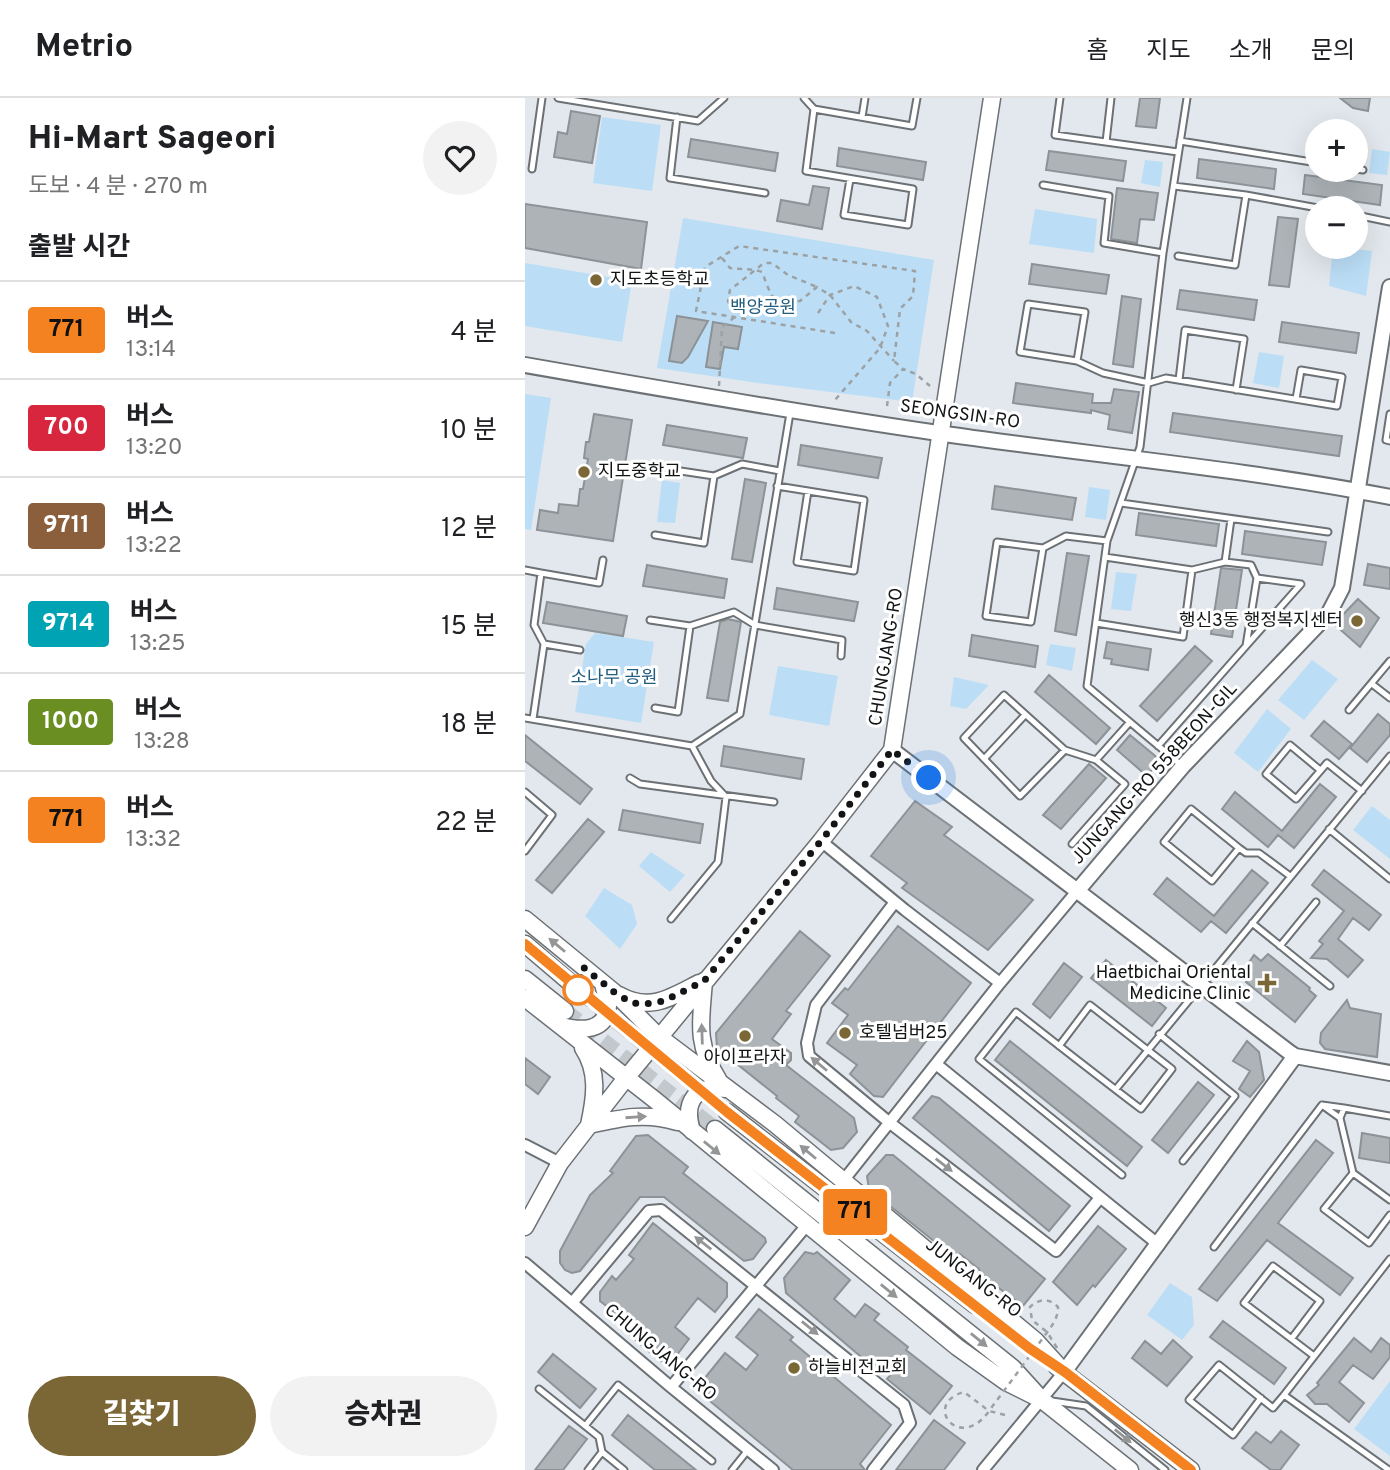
<!DOCTYPE html>
<html lang="ko">
<meta charset="utf-8">
<style>
body{margin:0;font-family:Overpass,"Noto Sans KR",sans-serif;background:#f2f2f2;color:#202124;height:100vh;display:flex;flex-direction:column;font-size:26px;white-space:nowrap}
*{box-sizing:border-box;margin:0}
p{font-size:23px;color:#757577}
.icon{flex:none;width:38px;height:38px;fill:none;stroke:currentColor;stroke-width:2;stroke-linecap:round;stroke-linejoin:round}
.map{position:relative;flex:1;overflow:hidden}
.sheet{display:flex;flex-direction:column;background:#fff;width:525px}
.sheet>*{flex:none}
.badge{padding:0 14px;border-radius:5px;font-size:24px;line-height:46px}
.controls{position:absolute;left:780px;top:21px;display:grid;gap:14px}
.controls a{display:grid;place-items:center;width:63px;height:63px;border-radius:50%;background:#fff;box-shadow:0 7px 28px #0002;font-size:35px}
.you{position:absolute;width:35px;height:35px;margin:-18px;border:5px solid #fff;border-radius:50%;background:#1a73e8;box-shadow:0 0 0 10px #1a73e833}
.map>.badge{position:absolute;translate:-50% -50%;box-shadow:0 0 0 4px #fff}
h2{padding:0 28px;font-size:26px;line-height:63px}
.round{display:grid;place-items:center;flex:none;width:74px;height:74px;border-radius:37px;background:#f2f2f2}
.overview{display:flex;align-items:center;justify-content:space-between;height:119px;padding:0 28px}
h1{font-size:33px;font-weight:800;line-height:52px}
.primary-button{display:flex;gap:14px;margin-top:auto;padding:14px 28px}
.primary-button a{flex:1;height:80px;border-radius:42px;background:#7b6635;color:#fff;font-size:28px;font-weight:800;line-height:80px;text-align:center}
.primary-button a+a{background:#f2f2f2;color:#202124}
ul{padding:0;list-style:none}
li{display:flex;align-items:center;gap:21px;height:98px;padding:0 28px;border-top:2px solid #e0e0e0}
li div{flex:1}
li b{display:block;font-size:26px}
li em{font-style:normal}
li .badge{min-width:77px;font-weight:700;text-align:center}
header{display:flex;align-items:center;gap:42px;box-sizing:border-box;height:98px;padding:0 35px;background:#fff;border-bottom:2px solid #e0e0e0}
header strong{font-size:33px}
nav{display:flex;gap:38px;margin-inline-start:auto;font-size:24px}
main{display:flex;flex:1;min-height:0}
.map>svg:first-child{display:block}
</style>
<header>
<strong>Metrio</strong>
<nav><a>홈</a><a>지도</a><a>소개</a><a>문의</a></nav>
</header>
<main>
<section class="sheet">
<div class="overview"><div><h1>Hi-Mart Sageori</h1><p>도보 · 4 분 · 270 m</p></div><a class="round"><svg class="icon" aria-label="heart" viewBox="0 0 24 24"><path d="M12 20l-8-8c-3-5 5-10 8-4 3-6 11-1 8 4z"/></svg></a></div>
<h2>출발 시간</h2>
<ul>
<li><span class="badge" style="background:#f58220;color:#111">771</span><div><b>버스</b><p>13:14</p></div><em>4 분</em></li>
<li><span class="badge" style="background:#d7263d;color:#fff">700</span><div><b>버스</b><p>13:20</p></div><em>10 분</em></li>
<li><span class="badge" style="background:#8b5e3c;color:#fff">9711</span><div><b>버스</b><p>13:22</p></div><em>12 분</em></li>
<li><span class="badge" style="background:#00a3b4;color:#fff">9714</span><div><b>버스</b><p>13:25</p></div><em>15 분</em></li>
<li><span class="badge" style="background:#6b8e23;color:#fff">1000</span><div><b>버스</b><p>13:28</p></div><em>18 분</em></li>
<li><span class="badge" style="background:#f58220;color:#111">771</span><div><b>버스</b><p>13:32</p></div><em>22 분</em></li>
</ul>
<div class="primary-button"><a>길찾기</a><a>승차권</a></div>
</section>
<div class="map">
<svg width="865" height="1372" viewBox="0 0 865 1372">
<rect width="100%" height="100%" fill="#e2e8ed"/>
<!-- green -->
<path fill="#bbdef6" d="M77,19L136,27L127,93L68,85Z
M847,51L865,54L862,77L844,75Z
M620,62L638,64L635,89L616,85Z
M510,111L572,121L569,155L504,146Z
M158,120L409,162L387,304L233,285L132,270Z
M808,149L847,153L841,198L804,188Z
M0,165L107,183L97,244L0,228Z
M734,254L759,258L754,290L728,285Z
M0,296L26,300L6,432L0,431Z
M137,382L155,385L150,425L132,424Z
M564,389L585,392L581,422L560,419Z
M591,474L612,476L606,513L586,511Z
M70,535L129,544L116,625L50,614L61,546Z
M525,546L551,550L547,573L521,567Z
M787,562L813,581L779,622L753,602Z
M253,568L313,578L304,628L244,617Z
M429,579L464,587L441,611L425,608Z
M742,611L766,631L733,674L709,655Z
M847,708L865,722V761L828,732Z
M126,754L160,777L145,794L114,768Z
M79,790L107,807L112,826L95,851L60,818Z
M645,1185L667,1199L669,1227L657,1242L622,1217Z
M865,1283V1358L829,1331Z"/>
<!-- building -->
<path fill="#adb3b7" stroke="#8c9296" stroke-width="2" d="M615,0H635L631,30L611,28Z
M815,0H845L843,13L828,10Z
M46,13L75,18L67,65L29,59L33,34L42,36Z
M166,41L253,55L250,73L163,59Z
M314,50L401,64L398,82L312,68Z
M524,53L601,63L598,83L521,72Z
M674,61L751,71L749,91L672,80Z
M780,77L857,87L855,107L778,96Z
M288,88L304,90L297,131L252,123L256,102L284,107Z
M592,90L633,95L629,122L615,121L612,145L586,141Z
M0,106L122,124L116,171L0,150Z
M753,119L773,121L764,189L744,187Z
M507,166L584,177L581,196L504,186Z
M655,192L732,202L729,222L652,211Z
M597,198L616,201L608,269L588,266Z
M152,218L183,223L163,259L157,265L144,263Z
M188,224L217,229L213,251L199,249L195,271L181,269Z
M757,224L834,235L831,255L754,244Z
M491,285L568,296L567,305H586L589,291L614,294L607,335L583,331L585,317L566,312V315L488,305Z
M648,315L817,338L814,358L645,334Z
M69,316L107,322L88,443L12,432L15,412L33,415L34,406L53,408L55,391H58L63,361L59,360L61,344H64Z
M142,327L222,340L218,360L138,347Z
M276,347L357,360L353,380L273,367Z
M220,381L241,385L227,464L207,461Z
M470,388L551,400L547,422L467,411Z
M614,415L694,426L691,448L611,437Z
M720,433L801,444L797,467L717,456Z
M542,455L564,458L551,537L530,533Z
M843,466L865,470V491L839,487Z
M122,467L202,481L199,500L118,488Z
M696,470L717,472L707,539L686,536Z
M252,490L333,504L329,523L249,511Z
M833,501L854,520L835,549L809,526Z
M22,504L102,518L98,538L18,525Z
M203,521L216,524L203,603L182,600L195,524Z
M447,537L513,548L510,569L444,558Z
M582,544L626,551L623,572L586,566L587,561L579,560Z
M670,548L687,563L632,623L615,608Z
M524,577L585,630L571,646L510,594Z
M853,616L865,626V637L842,664L825,650Z
M799,623L827,646L814,661L786,638Z
M0,637L67,691L55,706L0,663Z
M605,637L635,662L622,678L592,652Z
M199,648L279,661L276,681L196,668Z
M564,666L581,680L536,731L518,717Z
M795,686L811,699L769,750L753,737L743,749L697,711L710,694L757,733Z
M390,703L427,729L419,737L508,802L463,852L377,790L382,785L346,758Z
M98,712L178,726L175,745L94,732Z
M63,721L79,734L27,795L11,782Z
M727,772L743,785L701,835L686,823L676,834L629,796L642,780L689,818Z
M799,772L856,817L844,832L828,820L813,841L838,862L823,879L802,861L786,860L798,846L794,843L819,813L787,787Z
M373,828L446,885L358,999L349,998L325,976L332,967L302,945L323,917L307,905L320,890L323,892Z
M275,833L305,858L261,913L266,916L247,941L266,955V962L261,967L329,1020L332,1034L318,1050L306,1052L270,1024L274,1018L251,1000L252,998L192,950L191,935Z
M743,856L785,890L784,892L791,898L770,924L721,884L727,876L720,870L729,857L736,863Z
M581,862L641,910L627,928L566,880Z
M539,865L557,879L525,920L508,906Z
M822,902L825,910L856,916L852,959L800,951L795,945L796,935Z
M485,943L617,1049L602,1068L470,962Z
M722,943L734,954L739,982L725,999L714,991L725,973L708,963Z
M0,960L25,979L13,996L0,986Z
M673,984L689,997L643,1055L627,1042Z
M407,998L414,1000L545,1108L524,1133L388,1020Z
M837,1035L865,1040V1065L834,1060Z
M123,1037L163,1069L158,1075L240,1140L241,1144L228,1161L219,1163L139,1099H115L55,1173L47,1175L40,1172L35,1165V1153L65,1097L88,1075L85,1073L111,1038Z
M791,1042L808,1055L753,1125L828,1180L815,1197L742,1142L692,1203L674,1191Z
M361,1057H368L520,1181L498,1208L456,1177L454,1171L435,1156L433,1158L417,1146L415,1148L344,1091L342,1078Z
M128,1125L202,1185V1199L190,1214L173,1200L150,1229L164,1241L148,1262L135,1263L105,1237L94,1218L75,1203V1194L87,1178L91,1182L109,1161L104,1157Z
M573,1128L601,1151L570,1189L568,1187L552,1207L528,1184Z
M280,1154L289,1156L292,1154L325,1182L309,1201L330,1219L340,1206L354,1216L349,1222L383,1249L381,1252L427,1288L405,1316L362,1281L369,1273L354,1261L348,1269L261,1195L259,1180Z
M234,1211L268,1239L265,1242L366,1327L335,1366L340,1372H268L180,1299L175,1286L200,1255L221,1272L233,1257L211,1239Z
M698,1223L761,1270L749,1286L685,1239Z
M829,1240L846,1254L856,1240L865,1247V1259L848,1281L828,1267L814,1284L839,1305L824,1324L802,1306H790L782,1297L794,1287L792,1285Z
M648,1242L667,1259L642,1288L607,1260L620,1243L636,1256Z
M28,1256L71,1291L55,1310L13,1274Z
M103,1317L171,1372H130L87,1337Z
M409,1322L440,1345L419,1372H371Z
M44,1328L62,1341L38,1372H10Z
M756,1333L774,1347L755,1372H746L717,1350L731,1334L746,1345Z"/>
<g fill="none" stroke-linecap="round" stroke-linejoin="round">
<!-- primary-tunnel -->
<path stroke="#c3c8cd" stroke-width="16" stroke-dasharray="16 8" stroke-linecap="butt" d="M55,893L202,1014
M40,913L190,1031"/>
<!-- lane casing -->
<g stroke="#6b7175" stroke-width="9">
<path id="lane" d="M33,0L173,23L199,0
M279,0L289,11L281,73L388,91L383,127L319,117L325,81
M535,0L530,37L653,54
M289,11L387,28L392,0
M152,19L145,80L240,95
M337,19L340,0
M655,43L793,65
M581,44L586,0
M7,71L17,0
M831,71L838,72
M518,87L584,98L579,145L638,155
M649,88L721,97L793,110
M831,117L865,124
M653,158L710,167L721,97
M552,263L495,254L503,206L560,214L552,263L578,275L624,285L641,280L812,308L817,279L776,272L771,301
M654,282L660,232L719,241L711,292
M865,316L861,342L865,343
M149,372L189,378
M252,388L339,402L329,473L272,464L283,393
M596,405L803,434
M130,437L179,445L189,378L217,366L255,373
M518,450L506,524L461,518L472,444L518,450L541,438L582,443
M580,459L667,472L700,464L726,467L732,480L721,548L633,648
M700,464L706,421
M0,472L16,475
M125,522L165,528
M571,525L658,539L667,472
M19,546L55,552
M721,548L776,486L732,480
M847,586L865,600
M130,610L153,614L165,528L209,514L230,527L317,542L316,558
M824,612L865,563
M0,620L167,648L215,616L265,315
M8,621L19,546L9,527L16,475L74,485L78,462
M540,652L495,698L439,640L479,597L540,652L571,662L605,624
M459,661L500,617
M656,667L562,588L582,443L615,349L638,155L662,0
M795,672L765,647L741,676L771,701L802,665L837,693
M105,680L115,686L249,704
M0,694L27,717L0,753
M804,731L865,781
M547,746L600,686L571,662
M714,750L687,783L639,744L666,711L714,750L721,755H734L765,778
M146,821L193,764L201,699L186,683L167,648
M727,825L805,888
M755,848L791,804
M634,936L710,998L658,1063
M534,948L565,907L647,971L616,1011C574,979 533,947 491,914L454,961L597,1077
M591,991L865,658
M815,1020L797,1007L819,1010
M828,1075L815,1020L819,1010L865,1018
M865,1102L828,1075L799,1111L844,1145L865,1117
M689,1149L797,1007
M767,1240L795,1203L748,1168L719,1205L789,1258
M14,1291L74,1339L77,1354L99,1372
M736,1300L708,1337L664,1302L694,1267L748,1310L759,1297
M527,1303L561,1308L640,1372
M60,1328L93,1287L187,1363
M63,1372L77,1354
M207,1372L223,1352
M864,1372L759,1297L865,1161"/>
</g>
<!-- street casing -->
<g stroke="#6b7175" stroke-width="14">
<path id="street" d="M296,743L380,812L475,885
M370,804L291,907L282,945L284,958L365,1025L531,1153L574,1101
M411,966L634,1147
M0,1047L35,1065
M318,1083L475,885L553,792
M0,1165L146,1289L248,1372
M47,1205L124,1113L136,1112L379,1307L385,1325L348,1372
M146,1289L282,1127
M458,1372L539,1274"/>
</g>
<!-- secondary casing -->
<g stroke="#6b7175" stroke-width="18">
<path id="secondary" d="M0,267C137,291 275,315 413,335C564,357 716,370 865,399
M367,652L764,954L770,958L865,975
M553,792L658,668L804,515L817,490L865,189
M539,1274L770,958"/>
</g>
<!-- primary casing -->
<g stroke="#6b7175" stroke-width="19">
<path id="primary" d="M0,821L89,894L133,938L250,1026L511,1243L539,1274
M0,846L55,893
M0,881L40,913
M179,883C176,923 170,945 193,981
M94,897C125,914 145,900 174,885
M0,900L130,1002L432,1249L481,1284L517,1302
M37,928C56,933 81,934 83,908C83,901 79,892 78,885
M58,950C74,974 70,1000 64,1027C95,1020 121,1014 152,1024
M202,1014L450,1207
M190,1031L488,1270L517,1302L605,1372
M167,1033C158,1004 170,986 201,991
M0,1129L35,1065L101,980L296,743L367,652L467,0
M532,1269L666,1372"/>
</g>
<!-- path -->
<path stroke="#9ca1a4" stroke-width="2.5" stroke-dasharray="5 5" stroke-linecap="butt" d="M197,160L205,170C216,172 226,170 237,174L246,197L257,206L275,203L292,189L305,197L326,224L342,233L369,263
M293,215L305,197L329,188L352,199L363,228L355,250L310,302
M310,235L171,213L180,169L214,148L390,173L388,198L375,211L369,263L378,271
M194,288L197,229L210,219L203,203L205,192L239,165H247L263,177L292,189
M362,308L365,285L378,271L391,276L405,288"/>
<!-- lane -->
<use href="#lane" stroke="#fff" stroke-width="5"/>
<!-- street -->
<use href="#street" stroke="#fff" stroke-width="10"/>
<!-- secondary -->
<use href="#secondary" stroke="#fff" stroke-width="14"/>
<!-- primary -->
<use href="#primary" stroke="#fff" stroke-width="16"/>
<!-- path-bridge -->
<path stroke="#9ca1a4" stroke-width="2.5" stroke-dasharray="5 5" stroke-linecap="butt" d="M480,1317L464,1313L439,1294C396,1306 435,1355 464,1313L518,1240C525,1230 533,1222 533,1209C524,1200 515,1200 505,1209L507,1222L522,1234L534,1253"/>
</g>
<!-- one-way arrows -->
<defs><path id="oneway-solid" d="M-6-.8H1V-3.2L6.5 0L1 3.2V.8H-6Z" transform="scale(1.75)"/></defs>
<g fill="#949596">
<use href="#oneway-solid" transform="translate(32 847) rotate(-140)"/>
<use href="#oneway-solid" transform="translate(177 936) rotate(-92)"/>
<use href="#oneway-solid" transform="translate(294 966) rotate(-140)"/>
<use href="#oneway-solid" transform="translate(111 1019) rotate(-4)"/>
<use href="#oneway-solid" transform="translate(187 1050) rotate(39)"/>
<use href="#oneway-solid" transform="translate(283 1054) rotate(-140)"/>
<use href="#oneway-solid" transform="translate(419 1067) rotate(38)"/>
<use href="#oneway-solid" transform="translate(178 1145) rotate(-142)"/>
<use href="#oneway-solid" transform="translate(364 1193) rotate(39)"/>
<use href="#oneway-solid" transform="translate(285 1230) rotate(39)"/>
<use href="#oneway-solid" transform="translate(454 1242) rotate(39)"/>
<use href="#oneway-solid" transform="translate(598 1338) rotate(39)"/>
</g>
<g fill="none" stroke-linecap="round" stroke-linejoin="round">
<!-- line casing -->
<g stroke="#fff" stroke-width="16">
<path id="line" d="M0,846L202,1014L504,1250L540,1274L666,1372"/>
</g>
<!-- line -->
<use href="#line" stroke="#f58220" stroke-width="10"/>
<!-- walk -->
<path stroke="#121415" stroke-width="7" stroke-dasharray="0 12.6" d="M53,892L58,869L89,894L107,905L121,906L139,903L179,883L296,743L367,652L404,680"/>
</g>
<!-- markers -->
<g fill="#7b6635" stroke="#fff" stroke-width="2.5">
<circle cx="71" cy="182" r="7"/>
<circle cx="59" cy="374" r="7"/>
<circle cx="832" cy="523" r="7"/>
<path d="M738.5 874.5h7v7h7v7h-7v7h-7v-7h-7v-7h7z"/>
<circle cx="320" cy="935" r="7"/>
<circle cx="220" cy="938" r="7"/>
<circle cx="269" cy="1270" r="7"/>
</g>
<circle fill="#fff" stroke="#f58220" stroke-width="3.5" cx="53" cy="892" r="14"/>
<g text-anchor="middle" dominant-baseline="central" stroke-width="6" stroke-linejoin="round" paint-order="stroke">
<!-- poi labels -->
<g font-size="18" fill="#121415" stroke="#fff" text-anchor="start">
<text x="85" y="182">지도초등학교</text>
<text x="73" y="374">지도중학교</text>
<text x="818" y="523" text-anchor="end">행신3동 행정복지센터</text>
<text x="726" y="875" text-anchor="end">Haetbichai Oriental<tspan x="726" dy="21">Medicine Clinic</tspan></text>
<text x="334" y="935">호텔넘버25</text>
<text x="220" y="960" text-anchor="middle">아이프라자</text>
<text x="283" y="1270">하늘비전교회</text>
</g>
<!-- park labels -->
<g font-size="18" fill="#225d7f" stroke="#fff">
<text x="238" y="210">백양공원</text>
<text x="89" y="580">소나무 공원</text>
</g>
<!-- street labels -->
<g font-size="18" fill="#121415" stroke="#fff">
<text transform="translate(435 317) rotate(8)">SEONGSIN-RO</text>
<text transform="translate(362 559) rotate(-81)">CHUNGJANG-RO</text>
<text transform="translate(630 676) rotate(-48)">JUNGANG-RO 558BEON-GIL</text>
<text transform="translate(448 1181) rotate(38)">JUNGANG-RO</text>
<text transform="translate(135 1255) rotate(40)">CHUNGJANG-RO</text>
</g>
</g>
</svg>
<div class="controls">
<a>+</a>
<a>−</a>
</div>
<div class="you" style="left:404px;top:680px"></div>
<b class="badge" style="left:330px;top:1114px;background:#f58220;color:#111">771</b>
</div>
</main>
